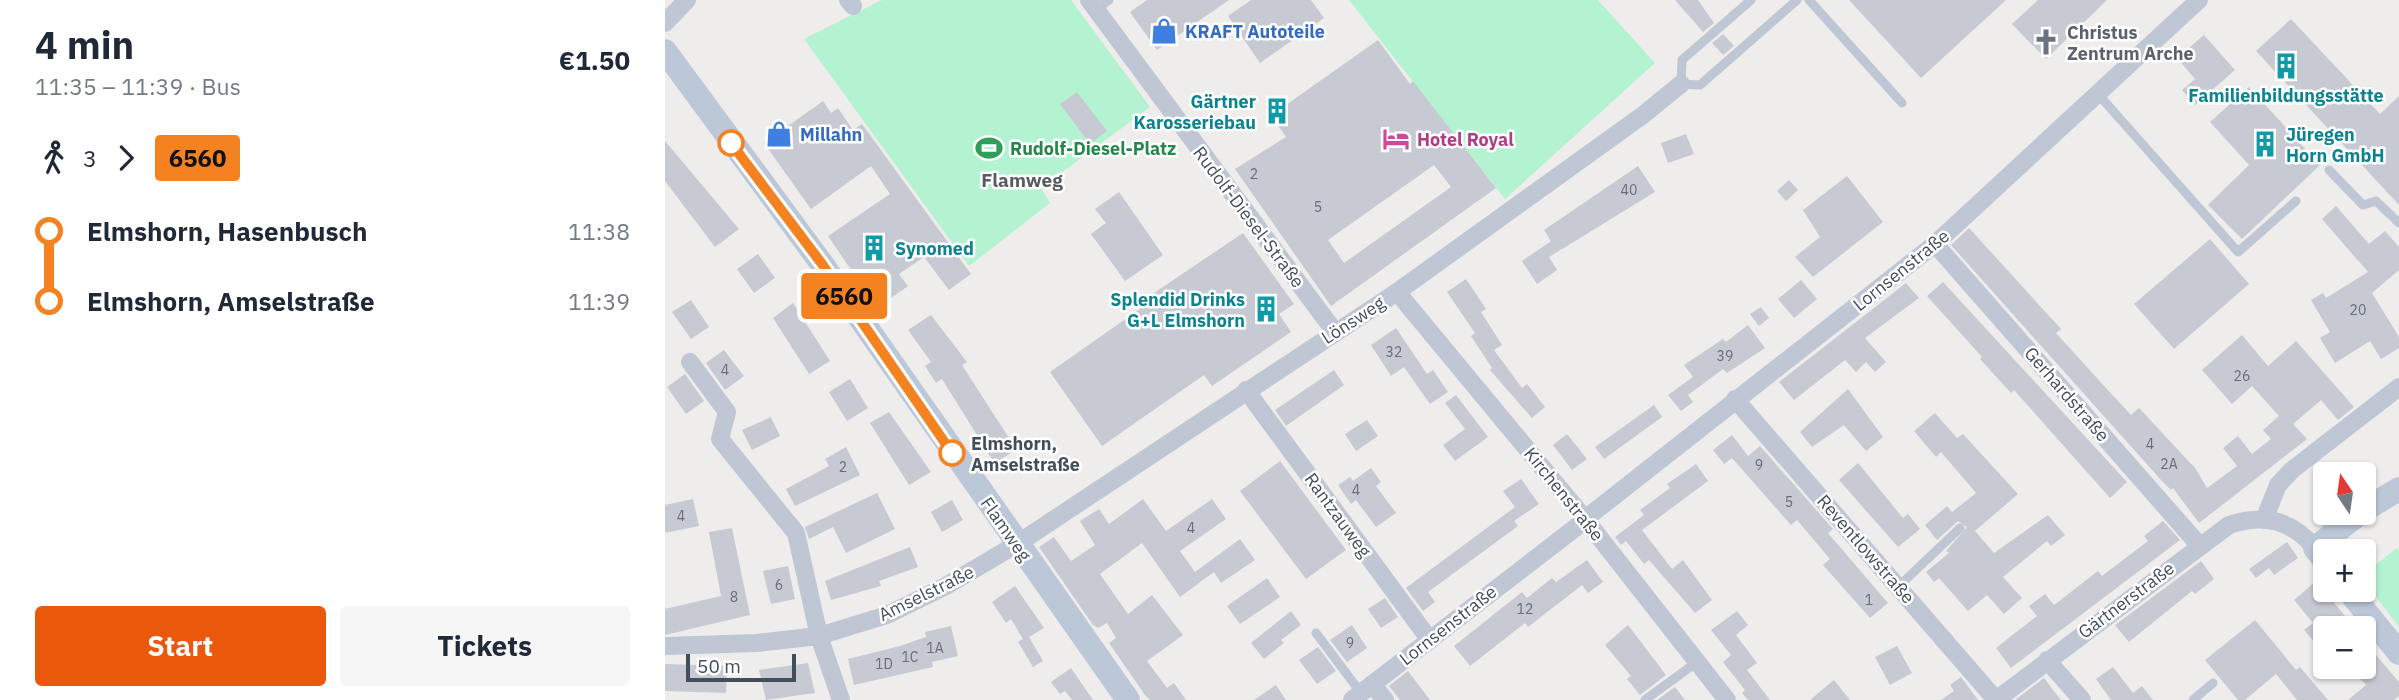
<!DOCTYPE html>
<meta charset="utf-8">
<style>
body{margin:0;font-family:"IBM Plex Sans",sans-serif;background:#f6f6f7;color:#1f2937;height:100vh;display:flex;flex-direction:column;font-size:26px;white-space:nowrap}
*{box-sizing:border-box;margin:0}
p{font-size:23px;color:#747a83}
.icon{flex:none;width:38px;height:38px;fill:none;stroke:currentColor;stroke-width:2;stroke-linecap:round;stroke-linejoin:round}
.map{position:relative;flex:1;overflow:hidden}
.sheet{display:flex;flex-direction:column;background:#fff;width:665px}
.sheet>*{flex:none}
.badge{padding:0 14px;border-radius:5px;font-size:24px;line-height:46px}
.needle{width:46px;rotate:347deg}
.controls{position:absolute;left:1648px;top:462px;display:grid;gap:14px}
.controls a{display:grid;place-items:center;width:63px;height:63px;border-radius:7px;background:#fff;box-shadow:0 2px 5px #0004;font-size:35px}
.scale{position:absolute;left:21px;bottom:18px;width:110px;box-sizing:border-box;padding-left:7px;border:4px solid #434e5b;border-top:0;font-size:19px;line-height:24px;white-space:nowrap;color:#434e5b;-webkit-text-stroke:5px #fff;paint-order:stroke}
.map>.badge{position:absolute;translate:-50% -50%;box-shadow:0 0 0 4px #fff}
.legs{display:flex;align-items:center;gap:10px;height:77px;padding:0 35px;font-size:23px}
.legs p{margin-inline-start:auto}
.overview{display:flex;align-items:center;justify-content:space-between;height:119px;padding:0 35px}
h1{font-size:38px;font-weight:800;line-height:52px}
.action{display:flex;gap:14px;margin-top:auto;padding:14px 35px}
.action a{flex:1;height:80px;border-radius:7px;background:#ea580c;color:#fff;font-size:28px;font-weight:800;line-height:80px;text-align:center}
.action a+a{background:#f6f6f7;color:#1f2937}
ul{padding:0 35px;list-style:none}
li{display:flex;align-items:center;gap:24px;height:70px;font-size:26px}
li i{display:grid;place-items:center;width:10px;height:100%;margin:0 9px;background:currentColor}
li i::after{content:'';width:18px;height:18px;margin:-9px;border:5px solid;border-radius:50%;background:#fff}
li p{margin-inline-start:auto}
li:first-child i{background:linear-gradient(#0000 50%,currentColor 0)}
li:last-child i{background:linear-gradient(currentColor 50%,#0000 0)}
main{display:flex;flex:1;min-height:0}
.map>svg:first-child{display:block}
</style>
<main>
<section class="sheet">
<div class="overview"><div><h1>4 min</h1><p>11:35 – 11:39 · Bus</p></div><b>€1.50</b></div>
<div class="legs"><svg class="icon" aria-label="walk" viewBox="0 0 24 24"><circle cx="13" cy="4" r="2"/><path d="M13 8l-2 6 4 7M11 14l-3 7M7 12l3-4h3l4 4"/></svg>3<svg class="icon" aria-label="forward" viewBox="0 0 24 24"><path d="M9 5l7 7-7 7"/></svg><b class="badge" style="background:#f58220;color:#111">6560</b></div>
<ul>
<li><i style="color:#f58220"></i><b>Elmshorn, Hasenbusch</b><p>11:38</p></li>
<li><i style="color:#f58220"></i><b>Elmshorn, Amselstraße</b><p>11:39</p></li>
</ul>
<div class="action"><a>Start</a><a>Tickets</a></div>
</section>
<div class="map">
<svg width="1734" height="700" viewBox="0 0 1734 700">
<rect width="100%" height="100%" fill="#efecec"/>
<!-- green -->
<path fill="#b4f3d1" d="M217,0H406L485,107L376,188L385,203L304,266L139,39Z
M684,0H933L990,63L840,199Z
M1732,548L1734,551V627L1699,581V574Z"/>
<!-- building -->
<path fill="#c7cad3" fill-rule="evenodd" d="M482,0H564L492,50L465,12Z
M586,0H646L659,18L595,63L563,16Z
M1010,0H1033L1049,23L1038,32Z
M1184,0H1341L1256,78Z
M1373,0H1442L1381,59L1347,24Z
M1626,19L1715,114L1734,96V205L1591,51Z
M1058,34L1069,46L1058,55L1047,43Z
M1539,35L1570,70L1530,105L1517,90L1530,79L1512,58Z
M713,40L745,84L748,81L831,188L666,306L570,169L621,137L600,107L612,98L618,107ZM769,165L786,187L679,263L663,240Z
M1584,87L1655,165L1577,239L1543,205L1584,165L1545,122Z
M412,92L442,131L425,144L395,104Z
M158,101L166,113L173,108L188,130L197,124L306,274L284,290L259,257L234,274L243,286L212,308L163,236L225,194L206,166L146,209L99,143Z
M1021,134L1029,154L1003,163L996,143Z
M0,141L74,229L50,247L0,181Z
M973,166L990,192L884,257L892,270L872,284L857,261L886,241L879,230Z
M1182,176L1218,222L1148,277L1130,257L1155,237L1138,210Z
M1124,180L1133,190L1121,201L1112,191Z
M454,192L498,255L460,281L426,234L441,223L430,209Z
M1671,206L1704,244L1720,231L1734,247V270L1707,293L1734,337V348L1716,359L1705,341L1670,363L1655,338L1665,332L1646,300L1658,293L1661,298L1703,272L1657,219Z
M1304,228L1396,329L1391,333L1441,388L1466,415L1474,408L1530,468L1542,488L1572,466L1558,448L1573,436L1587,454L1606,439L1598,430L1614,416L1587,386L1567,404L1537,370L1577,335L1603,366L1631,341L1689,407L1673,420L1656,400L1628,424L1642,439L1534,523L1508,488L1506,490L1496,480L1286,245Z
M578,233L629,304L614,314L626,332L547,386L539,375L437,446L385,372L489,299L486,295Z
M1545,239L1584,284L1509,349L1469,304Z
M93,254L110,278L89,293L72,269Z
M801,279L821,309L816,312L837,345L829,350L857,388L862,384L880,407L867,418L825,370L827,368L806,336L810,333L782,292Z
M1136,280L1152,299L1129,318L1113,299Z
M1278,282L1462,482L1445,498L1349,390L1346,393L1315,359L1317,357L1262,296Z
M1241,283L1254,298L1200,338L1221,362L1210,372L1201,362L1191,372L1180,360L1129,400L1114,382Z
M26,300L44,327L26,339L7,312Z
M128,303L165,361L144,374L108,318Z
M1096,307L1104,318L1094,326L1085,314Z
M266,315L302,362L297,365L351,449L330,464L277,379L271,383L260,366L266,362L243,330Z
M1083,325L1100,348L1062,373L1058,369L1023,395L1028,402L1016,411L1003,395L1028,377L1019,365L1058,339L1061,342Z
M731,328L762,374L768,370L783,392L765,404L739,367L726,376L706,345Z
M59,350L79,376L60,390L41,363Z
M669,370L679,385L621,426L610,410Z
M20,374L39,401L21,414L2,387Z
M185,379L203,408L182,421L164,392Z
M1183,389L1218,437L1201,451L1179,425L1147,447L1135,432Z
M791,395L823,437L790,461L778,445L800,429L780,403Z
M989,405L997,417L939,459L930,447Z
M224,412L266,472L244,485L205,423Z
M1270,413L1292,438L1298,434L1353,494L1310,531L1329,553L1383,515L1400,535L1386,546L1382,541L1338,577L1357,598L1339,614L1322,595L1303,611L1274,578L1269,582L1261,572L1284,553L1281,551L1302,527L1293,521L1272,540L1260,525L1282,506L1287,512L1311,493L1276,452L1271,457L1249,431Z
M106,417L115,436L87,450L77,430Z
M702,420L713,436L691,451L680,434Z
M902,434L922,459L907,470L888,445Z
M1067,435L1083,456L1095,446L1168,529L1163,533L1223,603L1205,618L1158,565L1165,559L1132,520L1126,525L1067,458L1059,464L1048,450Z
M181,447L195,475L130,506L121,489L164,466L160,459Z
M615,461L681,550L641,579L575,491Z
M1193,463L1238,518L1243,514L1255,529L1233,547L1174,480Z
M1031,464L1043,481L977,530L1007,569L1018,560L1047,600L1030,613L984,560L979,564L961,541L956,545L950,537L979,515L975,510L1005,488L1002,484Z
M706,468L716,482L711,486L731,513L711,527L691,500L686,504L673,485L685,477L688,481Z
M856,479L874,504L849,521L853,526L763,592L770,602L758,611L741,588L850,507L838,491Z
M212,493L230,529L181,553L168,527L144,539L140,527Z
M28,499L34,526L0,533V505Z
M478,499L501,531L547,499L561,519L515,551L530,572L575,539L590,560L556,583L549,572L515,597L477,543L435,574L463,614L487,595L518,635L482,661L502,688L509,683L521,700H485L480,695L444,643L451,638L442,623L433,628L428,625L374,547L389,537L406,561L430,545L415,521L434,509L444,524Z
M287,500L298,520L277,532L266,512Z
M1498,521L1515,540L1346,668L1331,648L1372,616L1364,606L1380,594L1389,605L1433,571L1437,576L1483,541L1479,536Z
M67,528L85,615L0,635V609L56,596L44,532Z
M1622,542L1633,558L1609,575L1604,568L1591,578L1584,569Z
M245,547L253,567L214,581L216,586L166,600L160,581Z
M922,560L938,582L923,593L917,585L863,627L860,623L805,666L789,646L857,592L862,598L887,578L891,582Z
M1536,561L1549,579L1530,594L1527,591L1464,642L1450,625Z
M123,566L130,599L106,604L98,571Z
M602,578L615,597L575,624L562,606Z
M1651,581L1690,628H1661V636L1651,644L1639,630L1648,623L1629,600Z
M350,586L379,628L364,637L378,661L368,667L353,642L358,639L346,619L341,623L327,602Z
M720,598L733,617L716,628L703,609Z
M626,611L636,625L616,640L619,643L599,659L586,643Z
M1072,611L1083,625L1071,635L1092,663L1082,670L1105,700H1083L1077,693L1080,690L1058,662L1066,655L1046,630Z
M1590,620L1631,670L1635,667L1663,700H1632L1611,674L1580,700H1573L1540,660Z
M687,625L702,648L682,662L665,640Z
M963,625L1001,675L975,695L962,679L966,676L940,645Z
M286,626L293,656L267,662L268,667L189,685L183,659L235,646L261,637L260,632Z
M1699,641L1734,682V696L1729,700H1683L1701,685L1685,667H1699Z
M1232,646L1247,673L1225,685L1210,657Z
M653,647L671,671L652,684L634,660Z
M143,663L150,693L101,700L94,670Z
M0,664L62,666L61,693L0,691Z
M1448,667L1468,693L1477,686L1488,700H1446L1431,679Z
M406,668L428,700H407L400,691L395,694L386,682Z
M743,671L765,700H735L724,686Z
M1296,677L1313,700H1276L1289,691L1285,685Z
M1379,678L1396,700H1350Z
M1169,680L1185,700H1145Z
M611,685L621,700H589Z
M1010,687L1020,700H992Z"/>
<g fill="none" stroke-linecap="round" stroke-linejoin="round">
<!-- service -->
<path stroke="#bec7d3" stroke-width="9" d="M1086,0L1017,60L1016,84L1035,85L1132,0
M1144,0L1237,103
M431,10L444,0
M1433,94L1573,252L1631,201
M1664,170L1698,205L1711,201L1734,223
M1233,587L1295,528
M651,633L696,693
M980,700L1032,662
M1528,700L1548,683"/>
<!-- minor -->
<path stroke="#bec7d3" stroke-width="18" d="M183,0L188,6
M424,0L670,332
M0,23L22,0
M1270,244L1534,545
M732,292L920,519L1062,700
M25,362L62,412L55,439L131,533L154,636L176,700
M581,390L764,639
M1070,399L1331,700L1564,525C1599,513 1626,520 1650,548
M920,519L1270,244L1534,0
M1599,520L1613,485L1627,470L1734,387
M0,646L91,643L154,636L222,615L281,586L352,544L732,292L978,115L1016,84
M1382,660L1417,700
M707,684L720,700
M687,700L914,525"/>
<!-- secondary -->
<path stroke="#bcc8d8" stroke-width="24" d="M0,51L157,264L463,700
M1699,510L1734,489
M1661,562L1650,548L1695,513
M1683,590L1734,653"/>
</g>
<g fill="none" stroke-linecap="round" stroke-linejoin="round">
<!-- line-1 casing -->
<g stroke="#fff" stroke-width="16">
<path id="line-1" d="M66,143L157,264L287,453"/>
</g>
<!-- line-1 -->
<use href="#line-1" stroke="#f58220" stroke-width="10"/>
</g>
<!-- icons -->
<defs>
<g id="shop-bare" transform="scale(2.1)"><path d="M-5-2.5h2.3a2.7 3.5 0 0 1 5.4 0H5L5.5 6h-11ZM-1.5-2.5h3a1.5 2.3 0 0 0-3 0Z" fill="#3f7fe0" stroke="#fff" stroke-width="2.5" paint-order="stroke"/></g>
<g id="church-bare" transform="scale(2.1)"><path d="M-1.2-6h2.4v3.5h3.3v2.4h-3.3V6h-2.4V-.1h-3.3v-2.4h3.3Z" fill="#6b7280" stroke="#fff" stroke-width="2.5" paint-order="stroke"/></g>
<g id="building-bare" transform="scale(2.1)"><path d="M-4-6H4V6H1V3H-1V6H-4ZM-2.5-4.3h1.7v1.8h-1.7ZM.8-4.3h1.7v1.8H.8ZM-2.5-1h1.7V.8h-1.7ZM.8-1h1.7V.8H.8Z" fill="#0f9aa8" stroke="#fff" stroke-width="2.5" paint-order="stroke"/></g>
<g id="hotel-bare" transform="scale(2.1)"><path d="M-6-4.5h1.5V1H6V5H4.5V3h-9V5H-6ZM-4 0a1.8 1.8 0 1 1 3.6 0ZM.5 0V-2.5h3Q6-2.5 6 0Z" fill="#d1479c" stroke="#fff" stroke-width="2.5" paint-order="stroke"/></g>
<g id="stadium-bare" transform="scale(2.1)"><path d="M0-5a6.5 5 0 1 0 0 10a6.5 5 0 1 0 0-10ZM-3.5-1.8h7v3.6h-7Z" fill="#2e9e5b" stroke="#fff" stroke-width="2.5" paint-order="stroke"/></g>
</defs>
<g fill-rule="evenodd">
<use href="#shop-bare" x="499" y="31"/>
<use href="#church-bare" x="1381" y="42"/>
<use href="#building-bare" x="1621" y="66"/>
<use href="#building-bare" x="612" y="111"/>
<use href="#shop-bare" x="114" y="134"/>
<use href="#hotel-bare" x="731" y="139"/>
<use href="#building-bare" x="1600" y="144"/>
<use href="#stadium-bare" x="324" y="148"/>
<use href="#building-bare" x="209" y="248"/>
<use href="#building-bare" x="601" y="309"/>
</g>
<!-- markers -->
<g fill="#fff" stroke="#f58220" stroke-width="3.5">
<circle cx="66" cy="143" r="12"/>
<circle cx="287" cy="453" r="12"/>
</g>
<g text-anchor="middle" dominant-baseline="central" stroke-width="5" stroke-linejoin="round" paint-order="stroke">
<!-- number labels -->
<g font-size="14" fill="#646d79">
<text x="589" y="174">2</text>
<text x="964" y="190">40</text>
<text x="653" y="207">5</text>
<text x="1693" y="310">20</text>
<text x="729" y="352">32</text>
<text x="1060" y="356">39</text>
<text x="60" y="370">4</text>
<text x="1577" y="376">26</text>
<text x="1485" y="444">4</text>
<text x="1504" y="464">2A</text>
<text x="1094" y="465">9</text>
<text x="178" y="467">2</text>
<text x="691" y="490">4</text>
<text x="1124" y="502">5</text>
<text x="16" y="516">4</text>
<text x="526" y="528">4</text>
<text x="114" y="585">6</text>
<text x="69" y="597">8</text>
<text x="1204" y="600">1</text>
<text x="860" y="609">12</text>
<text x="685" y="643">9</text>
<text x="270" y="648">1A</text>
<text x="245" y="657">1C</text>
<text x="219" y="664">1D</text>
</g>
<!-- shop labels -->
<g font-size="18" font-weight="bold" fill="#366cbe" stroke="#fff" text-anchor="start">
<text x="520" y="31">KRAFT Autoteile</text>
<text x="135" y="134">Millahn</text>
</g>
<!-- worship labels -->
<g font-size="18" font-weight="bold" fill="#5b616d" stroke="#fff" text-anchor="start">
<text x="1402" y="32">Christus<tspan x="1402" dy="21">Zentrum Arche</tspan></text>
</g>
<!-- culture labels -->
<g font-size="18" font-weight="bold" fill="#0d838f" stroke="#fff" text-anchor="end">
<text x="1621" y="95" text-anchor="middle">Familienbildungsstätte</text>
<text x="591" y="101">Gärtner<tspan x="591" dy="21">Karosseriebau</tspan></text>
<text x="1621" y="134" text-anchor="start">Jüregen<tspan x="1621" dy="21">Horn GmbH</tspan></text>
<text x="230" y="248" text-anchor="start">Synomed</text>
<text x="580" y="299">Splendid Drinks<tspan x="580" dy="21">G+L Elmshorn</tspan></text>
</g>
<!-- hotel labels -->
<g font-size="18" font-weight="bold" fill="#b23c85" stroke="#fff" text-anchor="start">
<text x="752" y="139">Hotel Royal</text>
</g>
<!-- leisure labels -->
<g font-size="18" font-weight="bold" fill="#27864d" stroke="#fff" text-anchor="start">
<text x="345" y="148">Rudolf-Diesel-Platz</text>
</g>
<!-- street labels -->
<g font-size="18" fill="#434e5b" stroke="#fff">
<text transform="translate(584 217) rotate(53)">Rudolf-Diesel-Straße</text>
<text transform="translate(1236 270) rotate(-39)">Lornsenstraße</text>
<text transform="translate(688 320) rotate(-33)">Lönsweg</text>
<text transform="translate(1402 394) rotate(49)">Gerhardstraße</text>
<text transform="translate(899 494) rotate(51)">Kirchenstraße</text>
<text transform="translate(673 515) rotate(54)">Rantzauweg</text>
<text transform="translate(341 529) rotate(55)">Flamweg</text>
<text transform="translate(1201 549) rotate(49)">Reventlowstraße</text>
<text transform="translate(261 593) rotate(-26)">Amselstraße</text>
<text transform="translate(1461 600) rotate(-37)">Gärtnerstraße</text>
<text transform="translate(783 625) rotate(-38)">Lornsenstraße</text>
</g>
<!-- stop labels -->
<g font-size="18" font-weight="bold" fill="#434e5b" stroke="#fff" text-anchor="start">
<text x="306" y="443">Elmshorn,<tspan x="306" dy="21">Amselstraße</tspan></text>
</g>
<!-- neighbourhood labels -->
<g font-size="19" font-weight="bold" fill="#585c62" stroke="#fff">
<text x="357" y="180">Flamweg</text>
</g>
</g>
</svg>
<div class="controls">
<a><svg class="needle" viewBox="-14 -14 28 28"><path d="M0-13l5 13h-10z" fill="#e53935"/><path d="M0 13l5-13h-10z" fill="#747a83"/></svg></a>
<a>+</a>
<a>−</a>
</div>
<div class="scale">50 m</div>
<b class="badge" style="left:179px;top:296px;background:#f58220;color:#111">6560</b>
</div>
</main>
